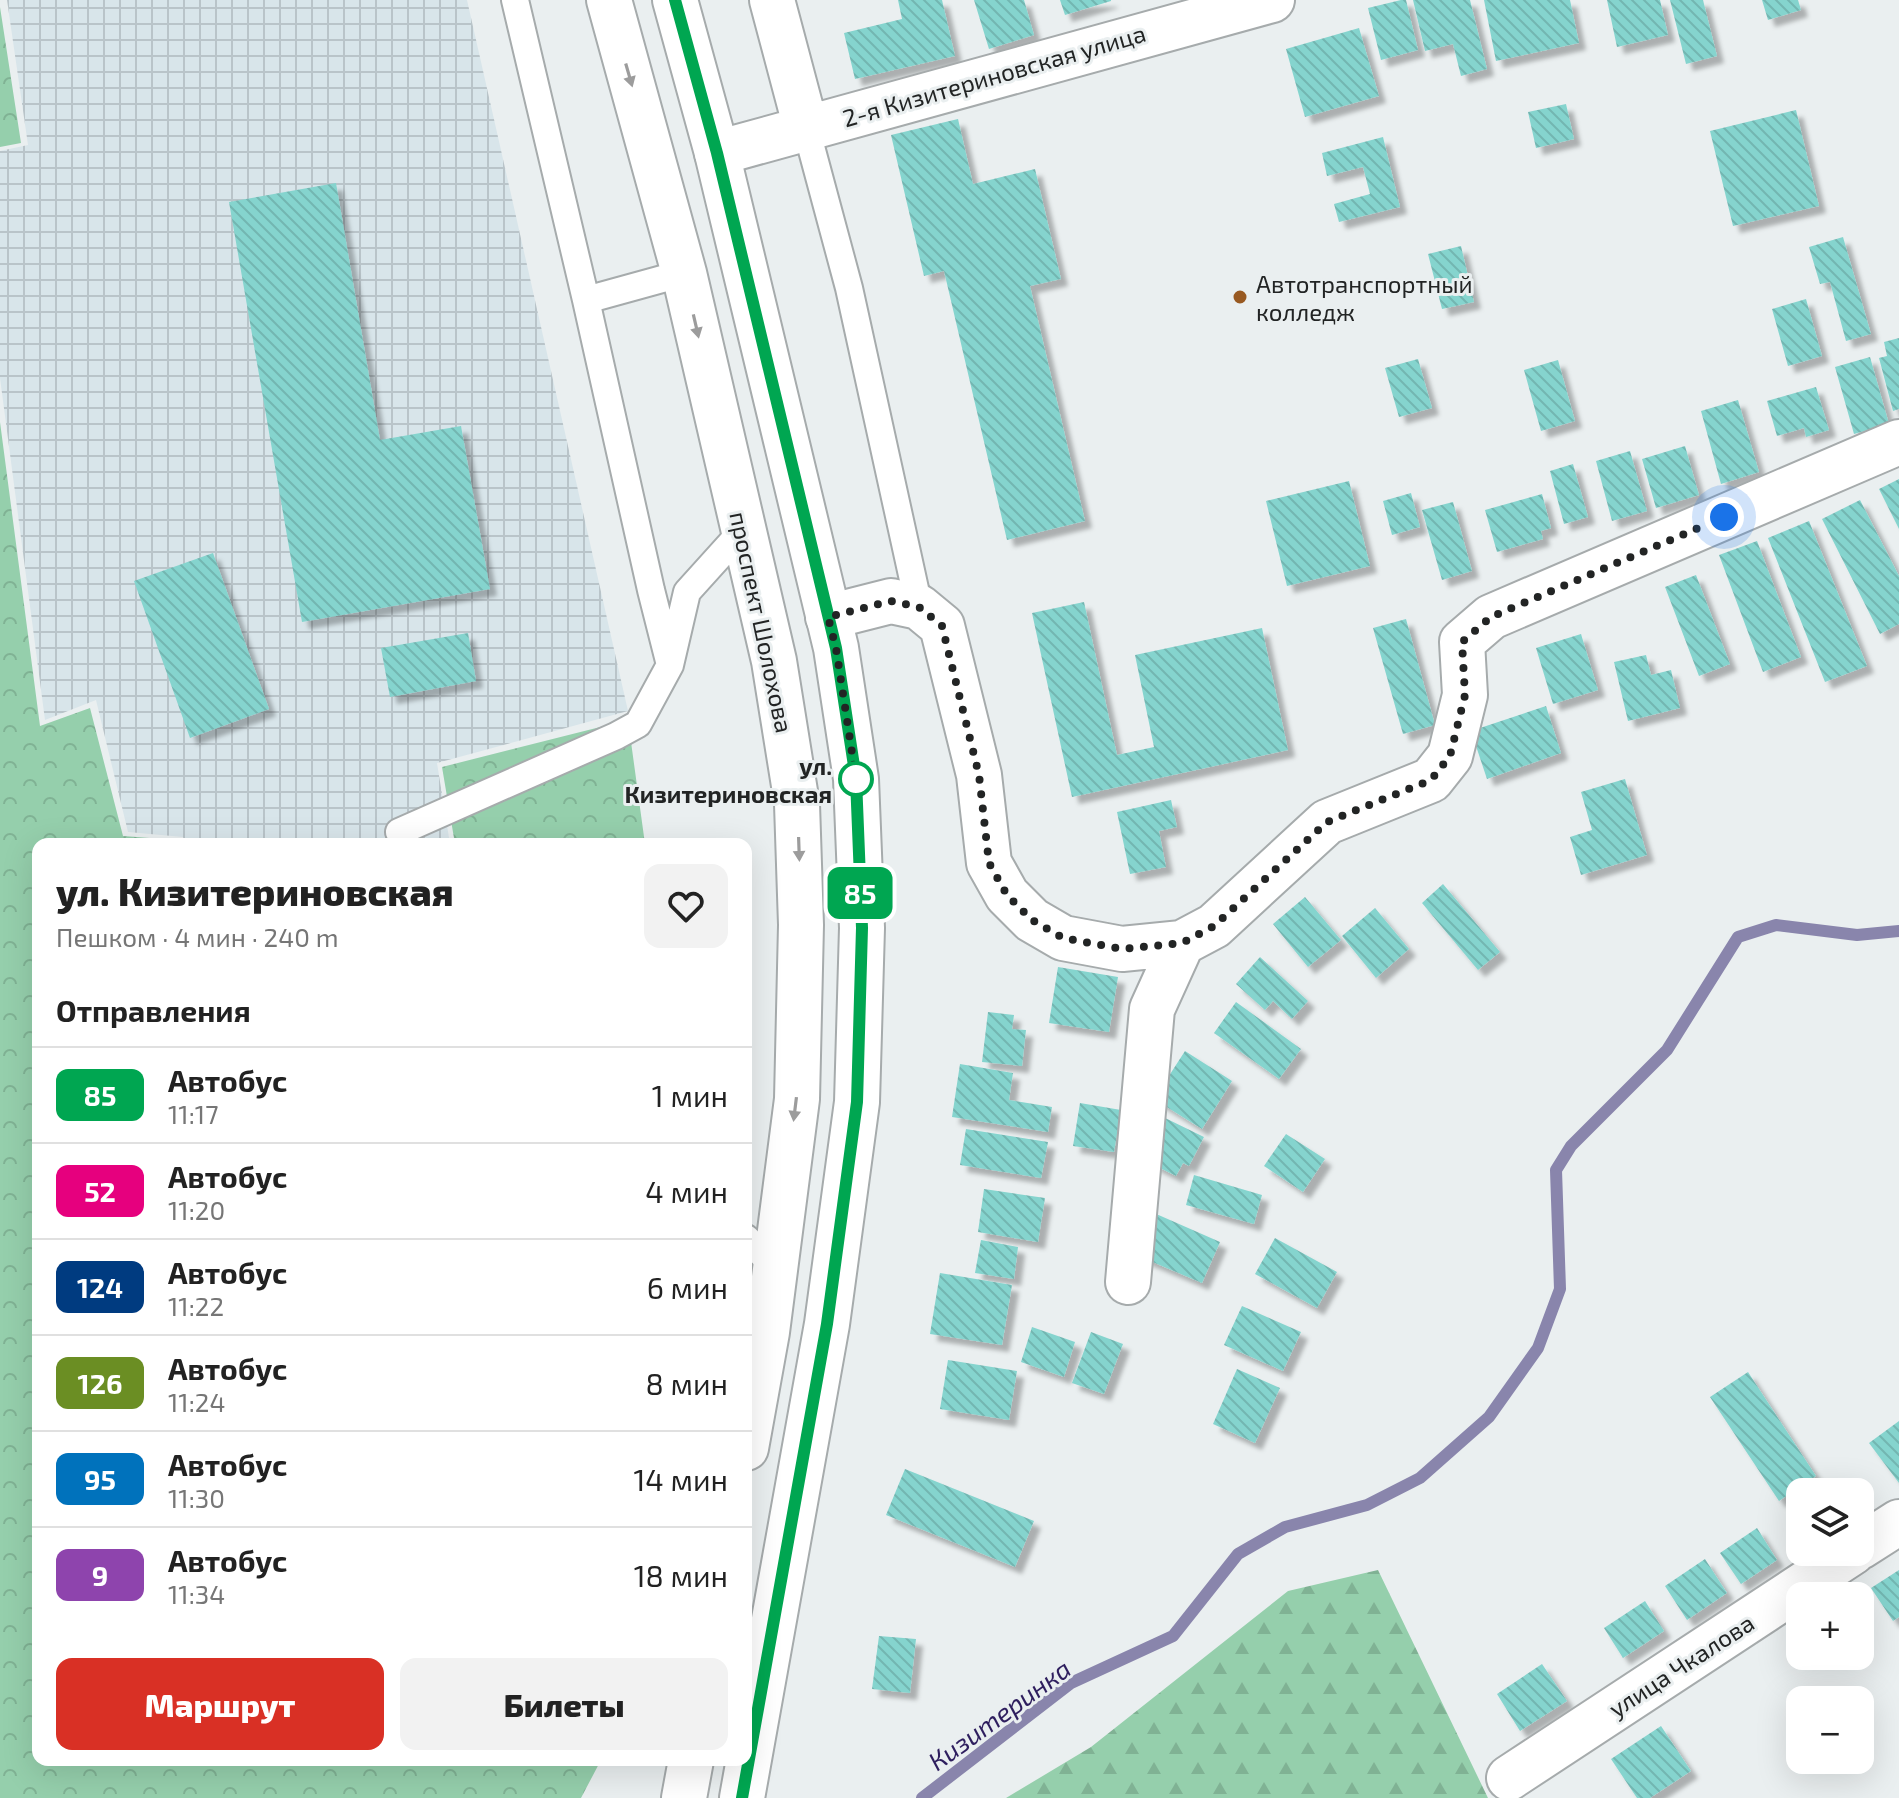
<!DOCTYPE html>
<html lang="ru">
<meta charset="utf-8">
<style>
body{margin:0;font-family:"Exo 2",sans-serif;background:#f2f2f2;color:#222;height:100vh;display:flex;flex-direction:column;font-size:30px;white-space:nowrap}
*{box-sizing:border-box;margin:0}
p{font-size:26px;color:#767676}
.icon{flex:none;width:44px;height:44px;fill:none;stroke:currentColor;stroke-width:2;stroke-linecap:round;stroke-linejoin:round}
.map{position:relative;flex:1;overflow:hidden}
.sheet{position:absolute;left:32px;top:838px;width:720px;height:928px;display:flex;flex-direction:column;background:#fff;border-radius:16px;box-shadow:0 8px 32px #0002}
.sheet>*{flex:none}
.badge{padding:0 16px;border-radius:12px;font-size:28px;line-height:52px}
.controls{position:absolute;left:1786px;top:1478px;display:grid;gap:16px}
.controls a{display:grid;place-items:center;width:88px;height:88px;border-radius:16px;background:#fff;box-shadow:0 8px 32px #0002;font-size:40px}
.you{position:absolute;width:40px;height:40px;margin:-20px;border:6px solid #fff;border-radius:50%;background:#1a73e8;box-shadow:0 0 0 12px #1a73e833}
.map>.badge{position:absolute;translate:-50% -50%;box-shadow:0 0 0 4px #fff}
h2{padding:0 24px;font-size:30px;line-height:72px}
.round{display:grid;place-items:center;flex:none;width:84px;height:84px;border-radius:16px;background:#f2f2f2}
.overview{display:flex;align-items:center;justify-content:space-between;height:136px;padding:0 24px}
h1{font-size:38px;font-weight:800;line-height:60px}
.button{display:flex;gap:16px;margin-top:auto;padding:16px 24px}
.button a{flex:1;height:92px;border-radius:16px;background:#d93025;color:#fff;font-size:32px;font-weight:800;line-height:92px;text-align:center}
.button a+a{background:#f2f2f2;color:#222}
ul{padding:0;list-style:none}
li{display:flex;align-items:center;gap:24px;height:96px;padding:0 24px;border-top:2px solid #e0e0e0}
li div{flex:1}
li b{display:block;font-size:30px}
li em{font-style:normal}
li .badge{min-width:88px;font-weight:700;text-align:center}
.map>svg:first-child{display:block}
</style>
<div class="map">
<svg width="1899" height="1798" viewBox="0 0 1899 1798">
<defs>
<pattern id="industrial-grid" width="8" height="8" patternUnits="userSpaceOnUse" patternTransform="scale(2)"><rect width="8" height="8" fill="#d8e5ea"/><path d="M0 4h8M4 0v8" fill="none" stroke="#b9c4c9"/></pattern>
<pattern id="forest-firs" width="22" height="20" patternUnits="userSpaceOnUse" patternTransform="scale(2)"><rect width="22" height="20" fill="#95cfac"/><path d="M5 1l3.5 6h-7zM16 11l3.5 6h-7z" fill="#80b294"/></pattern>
<pattern id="park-crowns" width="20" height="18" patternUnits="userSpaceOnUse" patternTransform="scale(2)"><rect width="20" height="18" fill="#95cfac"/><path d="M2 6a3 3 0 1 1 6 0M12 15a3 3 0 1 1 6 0" fill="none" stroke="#80b294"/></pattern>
<pattern id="building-back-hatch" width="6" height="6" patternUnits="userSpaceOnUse" patternTransform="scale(2)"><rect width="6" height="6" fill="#85d4ce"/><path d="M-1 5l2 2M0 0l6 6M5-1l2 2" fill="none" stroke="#73b6b1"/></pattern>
<filter id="shadow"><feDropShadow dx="7" dy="7" stdDeviation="2" flood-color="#0004"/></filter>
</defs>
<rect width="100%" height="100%" fill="#eaeff0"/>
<!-- industrial -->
<path fill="url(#industrial-grid)" d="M7,0H467L628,711L437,763L450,844H185L183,837L128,832L96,700L45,720L0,378V151L28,145Z"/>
<!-- forest -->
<path fill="url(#forest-firs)" d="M1378,1570L1488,1798H1006L1091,1747L1288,1591Z"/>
<!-- park -->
<path fill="url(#park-crowns)" d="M0,7L21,143L0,147Z
M0,422L40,726L90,708L123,836L176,840L177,844H38V866L32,867L38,982V1760H601L581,1798H0Z
M628,720L645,844H455L442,767Z"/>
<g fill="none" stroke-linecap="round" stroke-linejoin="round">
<!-- stream -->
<path stroke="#8985ac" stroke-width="12" d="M922,1798L1071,1683L1173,1636L1238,1554L1285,1527L1367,1505L1420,1478L1489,1417L1538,1348L1560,1289L1556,1170L1571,1146L1667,1050L1738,937L1776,925L1857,935L1899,931"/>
</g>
<!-- building -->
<path fill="url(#building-back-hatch)" filter="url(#shadow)" d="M898,0H942L955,56L855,79L844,33L902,19Z
M974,0H1024L1034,35L989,49Z
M1060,0H1111V1L1065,15Z
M1401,0H1406L1418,50L1381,60L1368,8Z
M1413,0H1470L1487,69L1461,76L1453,44L1425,51Z
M1484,0H1570L1579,43L1496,61Z
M1607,0H1660L1668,35L1617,47Z
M1670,0H1703L1717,56L1686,64Z
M1762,0H1798L1801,10L1768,20Z
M1359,28L1379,96L1305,117L1286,49Z
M1566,104L1574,139L1536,148L1528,112Z
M1796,110L1819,206L1733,226L1710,131Z
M958,119L973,184L1035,169L1061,279L1030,286L1085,521L1007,540L944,271L924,276L891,135Z
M1383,137L1400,207L1339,222L1334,204L1370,194L1363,167L1327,176L1322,153Z
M336,183L380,440L461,426L490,589L302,622L229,202Z
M1843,237L1871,334L1846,341L1830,282L1820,284L1809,247Z
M1461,246L1474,302L1442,309L1428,254Z
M1806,299L1822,356L1788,366L1772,309Z
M1899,338V409L1893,411L1879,358L1887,356L1884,342Z
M1870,357L1889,424L1854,434L1835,367Z
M1418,359L1432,408L1399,417L1385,368Z
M1558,360L1575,421L1541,431L1524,370Z
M1816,387L1829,430L1806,437L1804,428L1777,436L1767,401Z
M1738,400L1759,472L1721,484L1701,411Z
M1685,446L1699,495L1656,508L1642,459Z
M1630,451L1647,511L1612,521L1596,461Z
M1573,464L1588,517L1564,524L1550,471Z
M1899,479V529L1879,489Z
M1349,481L1370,566L1287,586L1266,501Z
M1411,493L1420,527L1392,535L1383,501Z
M1542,494L1551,528L1541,531L1543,539L1497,552L1485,510Z
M1860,500L1899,576V624L1880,634L1822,519Z
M1453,502L1472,571L1442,580L1422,510Z
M1809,521L1867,666L1825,682L1768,538Z
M1757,541L1801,657L1763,672L1719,555Z
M213,553L269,709L190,738L134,581Z
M1696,575L1730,664L1699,676L1665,587Z
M1084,602L1117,755L1154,747L1135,655L1262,628L1288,750L1072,797L1032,613Z
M1406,619L1435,725L1403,734L1373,628Z
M468,633L476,681L390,697L381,648Z
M1581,634L1598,690L1553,704L1536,648Z
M1646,655L1651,675L1671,670L1680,708L1628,721L1614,662Z
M1546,706L1561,753L1487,779L1471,731Z
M1625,779L1647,855L1581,875L1570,837L1592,830L1581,792Z
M1171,800L1177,827L1159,831L1166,867L1130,874L1117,812Z
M1443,884L1500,952L1478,970L1422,903Z
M1305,897L1341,940L1308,967L1273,924Z
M1375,908L1409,949L1376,978L1342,936Z
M1260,957L1308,1001L1292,1019L1273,1001L1265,1010L1236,984Z
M1058,967L1118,977L1109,1032L1049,1023Z
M1236,1002L1301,1049L1279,1079L1214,1033Z
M988,1012L1014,1015L1012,1029L1026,1030L1022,1066L982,1062Z
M1185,1051L1232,1081L1202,1129L1154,1099Z
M960,1064L1013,1073L1009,1100L1052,1107L1048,1132L952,1117Z
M1080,1103L1121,1110L1114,1152L1073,1146Z
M1163,1117L1204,1137L1189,1166L1183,1163L1176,1176L1152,1164Z
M966,1129L1048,1142L1041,1178L960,1165Z
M1286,1134L1325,1159L1303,1192L1264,1166Z
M1194,1175L1262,1195L1254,1224L1186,1205Z
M984,1189L1045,1198L1038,1242L978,1232Z
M1154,1213L1220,1242L1202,1283L1136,1255Z
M1275,1238L1337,1272L1317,1308L1255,1274Z
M981,1240L1018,1247L1014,1279L975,1273Z
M940,1273L1012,1285L1002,1345L930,1334Z
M1242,1306L1301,1332L1283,1371L1224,1345Z
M1032,1327L1075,1342L1064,1377L1021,1362Z
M1091,1332L1123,1344L1104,1394L1072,1383Z
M948,1360L1017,1371L1009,1420L940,1409Z
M1237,1369L1280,1388L1255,1443L1213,1424Z
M1748,1372L1816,1476L1779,1501L1710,1397Z
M1899,1421V1483L1869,1443Z
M905,1469L1034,1521L1015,1567L886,1515Z
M1757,1528L1777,1560L1741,1584L1720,1553Z
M1705,1559L1727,1593L1687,1620L1665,1586Z
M1899,1570V1617L1893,1621L1871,1588Z
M1645,1601L1664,1631L1623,1658L1604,1628Z
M879,1636L916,1639L910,1693L872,1689Z
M1542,1664L1567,1701L1520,1731L1497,1694Z
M1661,1726L1691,1771L1650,1798H1637L1611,1759Z"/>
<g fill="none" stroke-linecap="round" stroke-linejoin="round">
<!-- service casing -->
<g stroke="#a6abac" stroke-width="30">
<path id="service" d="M515,0L586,300L651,590L670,665
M806,128L849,288L919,607
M586,300L684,273
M399,832L616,736L638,724L670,665L687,592L743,530
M746,1238L775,1267"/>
</g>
<!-- minor casing -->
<g stroke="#a6abac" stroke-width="48">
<path id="minor" d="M772,0L806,128
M717,153L1272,0
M828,617L891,601L919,607L942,626L979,775L989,863L1007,895L1032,920L1063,938L1122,949L1182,943L1214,926L1327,822L1431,780L1450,756L1465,695L1462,642L1491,617L1899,442
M1128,1282L1152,1009L1182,943
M1860,1547L1899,1522
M1509,1778L1853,1552"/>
</g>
<!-- primary casing -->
<g stroke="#a6abac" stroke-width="48">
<path id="primary" d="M609,0L684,273L774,661L797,804L801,925L797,1099L767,1332L746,1448
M675,0L717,153L836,648L856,779L862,928L857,1102L827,1324L742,1798
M684,1798L691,1760"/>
</g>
<!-- service -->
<use href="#service" stroke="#fff" stroke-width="26"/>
<!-- minor -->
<use href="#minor" stroke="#fff" stroke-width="44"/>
<!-- primary -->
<use href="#primary" stroke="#fff" stroke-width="44"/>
</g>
<!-- one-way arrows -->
<defs><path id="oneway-solid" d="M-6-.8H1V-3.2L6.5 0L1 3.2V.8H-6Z" transform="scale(2)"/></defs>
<g fill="#9c9c9c">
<use href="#oneway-solid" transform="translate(629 75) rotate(74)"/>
<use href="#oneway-solid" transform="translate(696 326) rotate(77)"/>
<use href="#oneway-solid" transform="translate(799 849) rotate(88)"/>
<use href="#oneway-solid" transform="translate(795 1109) rotate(97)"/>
</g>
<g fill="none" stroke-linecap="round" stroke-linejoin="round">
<!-- line casing -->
<g stroke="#fff" stroke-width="18">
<path id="line" d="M675,0L717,153L836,648L856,779L862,928L857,1102L827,1324L742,1798"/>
</g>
<!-- line -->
<use href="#line" stroke="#00a651" stroke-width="12"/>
<!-- walk -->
<path stroke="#222424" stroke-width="8" stroke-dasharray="0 14.4" d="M856,779L836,648L828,617L891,601L919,607L942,626L979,775L989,863L1007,895L1032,920L1063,938L1122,949L1182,943L1214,926L1327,822L1431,780L1450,756L1465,695L1462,642L1491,617L1724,517"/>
</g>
<!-- markers -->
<circle fill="#985921" stroke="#eaeff0" stroke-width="3" cx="1240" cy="297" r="8"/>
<circle fill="#fff" stroke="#00a651" stroke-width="4" cx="856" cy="779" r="16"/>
<g text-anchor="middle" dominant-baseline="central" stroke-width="6" stroke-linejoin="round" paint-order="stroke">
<!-- street labels -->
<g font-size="24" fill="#222424" stroke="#eaeff0">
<text transform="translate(994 75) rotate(-16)">2-я Кизитериновская улица</text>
<text transform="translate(762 622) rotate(78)">проспект Шолохова</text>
<text transform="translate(1681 1665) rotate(-33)">улица Чкалова</text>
</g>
<!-- poi labels -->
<g font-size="24" fill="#222424" stroke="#eaeff0" text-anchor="start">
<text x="1256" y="283">Автотранспортный<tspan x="1256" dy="28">колледж</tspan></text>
</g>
<!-- stop labels -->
<g font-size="24" font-weight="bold" fill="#222424" stroke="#eaeff0" text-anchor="end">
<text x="832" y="765">ул.<tspan x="832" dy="28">Кизитериновская</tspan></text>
</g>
<!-- water labels -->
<g font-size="26" font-style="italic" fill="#2e1e5e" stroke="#eaeff0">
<text transform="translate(999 1714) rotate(-36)">Кизитеринка</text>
</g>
</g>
</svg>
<div class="controls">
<a><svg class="icon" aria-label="layers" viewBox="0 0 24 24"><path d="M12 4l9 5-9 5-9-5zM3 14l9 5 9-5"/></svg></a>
<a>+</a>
<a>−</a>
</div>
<div class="you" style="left:1724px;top:517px"></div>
<b class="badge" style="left:860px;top:893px;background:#00a651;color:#fff">85</b>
<section class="sheet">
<div class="overview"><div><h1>ул. Кизитериновская</h1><p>Пешком · 4 мин · 240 m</p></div><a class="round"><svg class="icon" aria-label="heart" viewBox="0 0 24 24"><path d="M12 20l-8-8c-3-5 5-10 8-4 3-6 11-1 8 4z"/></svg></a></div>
<h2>Отправления</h2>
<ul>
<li><span class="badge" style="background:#00a651;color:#fff">85</span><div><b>Автобус</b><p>11:17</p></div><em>1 мин</em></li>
<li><span class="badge" style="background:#e6007e;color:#fff">52</span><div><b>Автобус</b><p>11:20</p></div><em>4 мин</em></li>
<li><span class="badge" style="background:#003b80;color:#fff">124</span><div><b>Автобус</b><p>11:22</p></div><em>6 мин</em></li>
<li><span class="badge" style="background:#6b8e23;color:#fff">126</span><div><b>Автобус</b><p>11:24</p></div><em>8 мин</em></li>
<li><span class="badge" style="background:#0072bc;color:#fff">95</span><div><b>Автобус</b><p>11:30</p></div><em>14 мин</em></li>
<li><span class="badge" style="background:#8e44ad;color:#fff">9</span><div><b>Автобус</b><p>11:34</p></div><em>18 мин</em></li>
</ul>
<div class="button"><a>Маршрут</a><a>Билеты</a></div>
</section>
</div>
